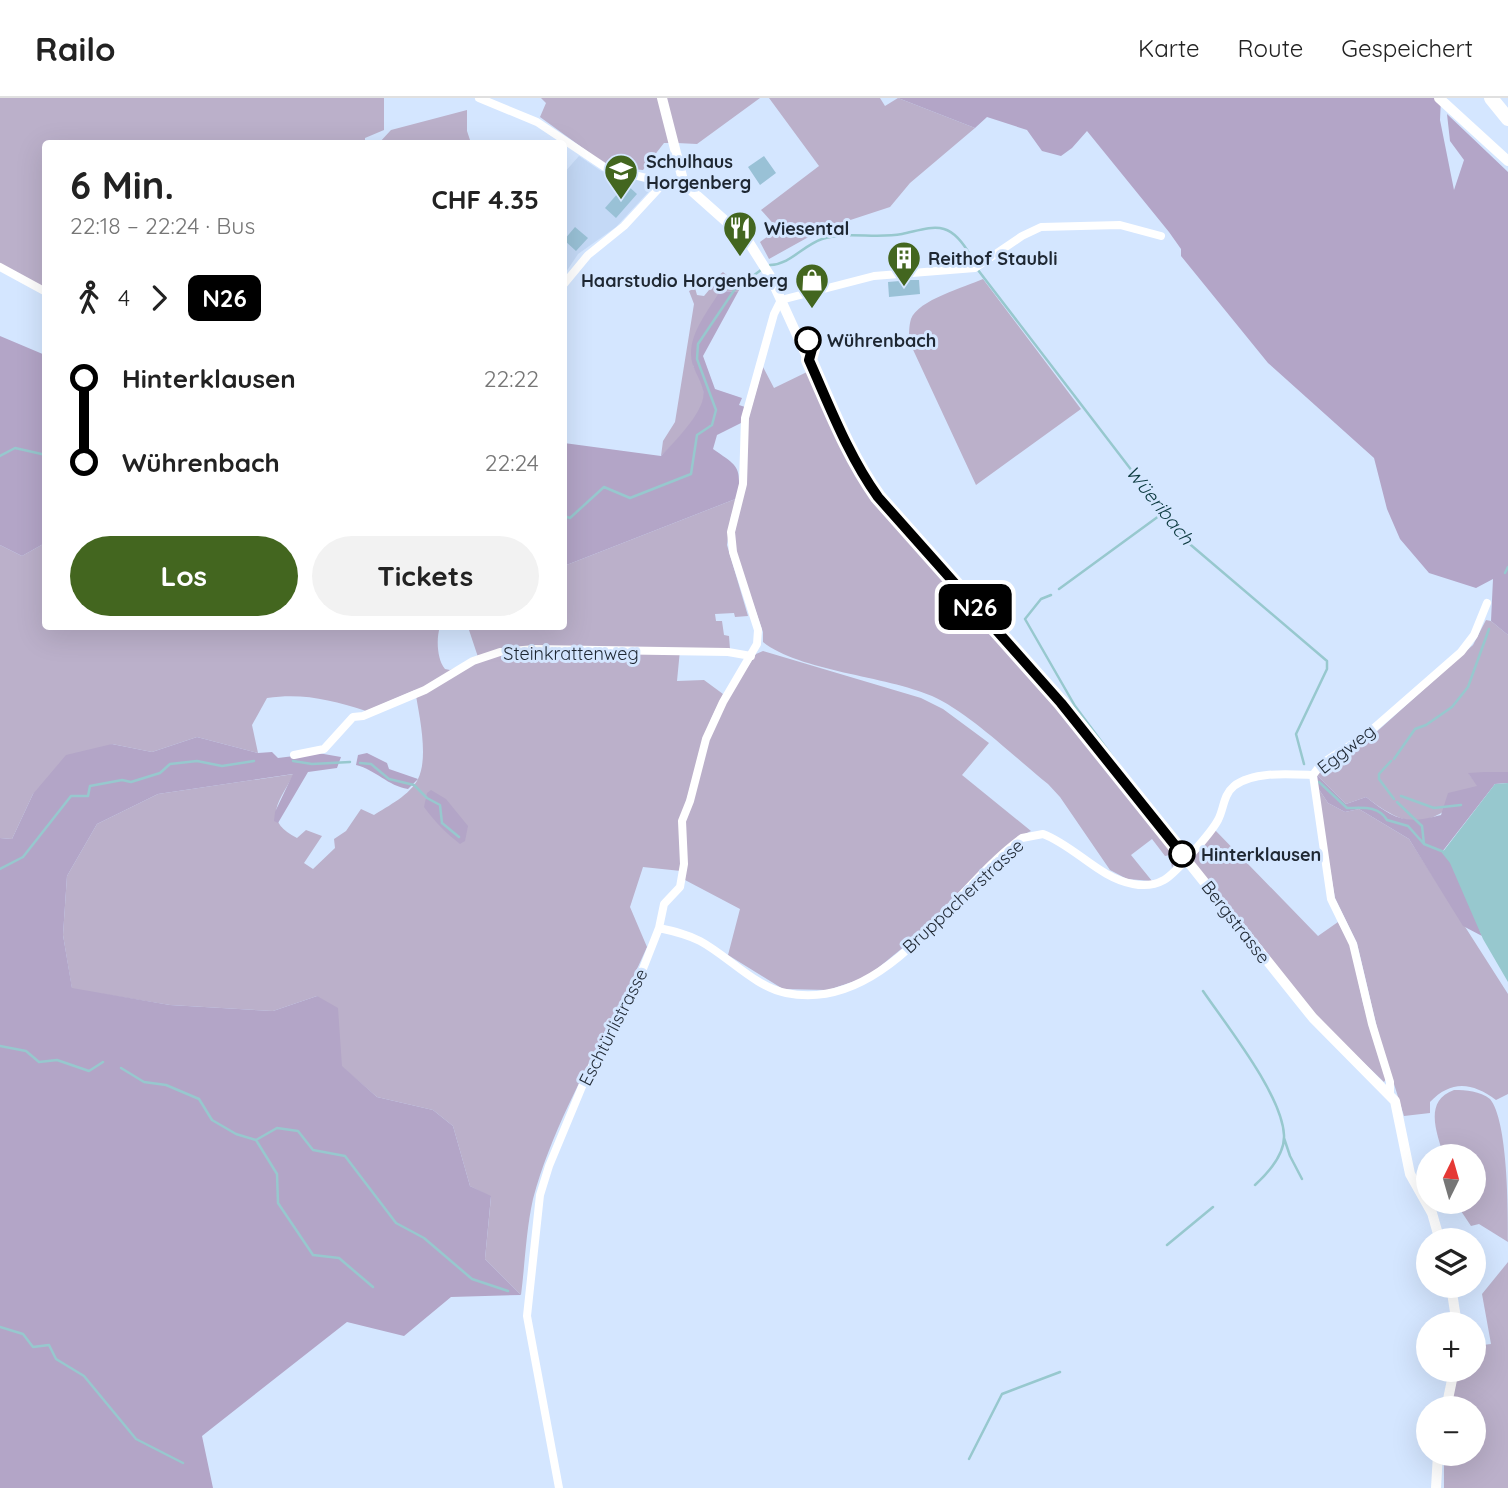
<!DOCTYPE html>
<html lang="de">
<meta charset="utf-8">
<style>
body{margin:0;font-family:Quicksand,sans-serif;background:#f2f2f2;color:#222;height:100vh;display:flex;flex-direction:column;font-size:26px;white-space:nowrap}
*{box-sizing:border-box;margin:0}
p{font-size:23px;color:#767676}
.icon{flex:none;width:38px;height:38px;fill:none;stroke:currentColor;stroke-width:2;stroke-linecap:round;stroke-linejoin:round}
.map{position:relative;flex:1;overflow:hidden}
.sheet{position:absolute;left:42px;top:42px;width:525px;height:490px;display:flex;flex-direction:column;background:#fff;border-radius:7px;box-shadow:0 7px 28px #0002}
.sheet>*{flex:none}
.badge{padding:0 14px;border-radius:10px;font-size:24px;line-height:46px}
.needle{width:46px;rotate:5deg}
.tools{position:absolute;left:1416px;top:1046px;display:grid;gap:14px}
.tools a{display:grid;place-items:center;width:70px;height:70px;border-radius:50%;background:#fff;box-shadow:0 7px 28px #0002;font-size:35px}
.map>.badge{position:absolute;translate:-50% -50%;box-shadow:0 0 0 4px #fff}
.legs{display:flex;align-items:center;gap:10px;height:77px;padding:0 28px;font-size:23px}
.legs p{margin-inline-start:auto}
.headline{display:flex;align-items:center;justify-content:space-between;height:119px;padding:0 28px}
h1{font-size:38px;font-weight:800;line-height:52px}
.action{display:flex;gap:14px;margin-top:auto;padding:14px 28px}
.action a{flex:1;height:80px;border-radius:42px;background:#43661f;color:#fff;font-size:28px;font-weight:800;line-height:80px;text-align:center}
.action a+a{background:#f2f2f2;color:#222}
ul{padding:0 28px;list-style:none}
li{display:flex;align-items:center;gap:24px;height:84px;font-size:26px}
li i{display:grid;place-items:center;width:10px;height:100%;margin:0 9px;background:currentColor}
li i::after{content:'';width:18px;height:18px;margin:-9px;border:5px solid;border-radius:50%;background:#fff}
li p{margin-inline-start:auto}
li:first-child i{background:linear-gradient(#0000 50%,currentColor 0)}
li:last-child i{background:linear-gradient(currentColor 50%,#0000 0)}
header{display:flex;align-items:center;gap:42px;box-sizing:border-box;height:98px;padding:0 35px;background:#fff;border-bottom:2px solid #e0e0e0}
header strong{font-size:33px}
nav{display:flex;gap:38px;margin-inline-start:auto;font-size:24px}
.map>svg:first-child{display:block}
</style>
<header>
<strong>Railo</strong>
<nav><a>Karte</a><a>Route</a><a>Gespeichert</a></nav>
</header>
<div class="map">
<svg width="1508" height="1390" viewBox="0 0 1508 1390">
<rect width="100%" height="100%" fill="#d4e6ff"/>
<!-- built -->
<path fill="#c4d9f6" d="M579,58L601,73L642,81L652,87V90L616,129L578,156L564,177V75Z"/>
<!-- green -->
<path fill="#bbb0ca" d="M0,0H384V32L365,40V45L46,46L45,191L0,167Z
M541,0H658L669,45H664L643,72L609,69L540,19L546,5Z
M666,0H760L697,46L677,45Z
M769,0H880L885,8L898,0L975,30L910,85L890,109L823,131L769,161L760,144L778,131L761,112L819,68Z
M467,12V33L471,45H379L391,32Z
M723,174L741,189L738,194L720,193L693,267C697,276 705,288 704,299C702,318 674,345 661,358L663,343L675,324L694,206L689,193L695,190L697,197L704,198L709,192L707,187Z
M983,181L1081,311L976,387L909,243C909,236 909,227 911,221C918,202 965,189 983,181Z
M763,269L774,290L809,273L861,380L1043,590L1177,757L1172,770L1170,757L1165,758L1152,741L1131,757L1152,783L1127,781L1110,772L1060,699L1048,686C1014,659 970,615 932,598C886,578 799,573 763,544V534L736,456L734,438L745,384V332Z
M738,400L731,418L727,447L748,518L735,519L734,515L715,516L716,523H722L724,537L729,538L730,551L680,552L677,583L704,582L723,596L711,621L684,710L681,773L643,769L630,809L647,849C610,933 557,1012 533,1101C526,1132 525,1166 521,1197L485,1161L491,1099L470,1088L453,1028L433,1012L377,999L341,968L317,898L273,913L170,907L72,891L63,837L67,778L97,726L158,696L294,676C279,704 261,721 297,740L306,732L322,738L304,765L313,771L335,750L334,741L346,733L361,711L374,717C388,708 410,697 418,681C429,659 419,616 415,592L366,613C331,602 304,595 267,600L252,627L258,655L197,639L152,654L112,646L33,696L12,741L0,740V447L22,458L45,445L46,528L440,529C436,540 437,562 445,571L450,572L478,559L468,529L564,528V468Z
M1486,522L1491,523L1508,537V674L1469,676L1478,688C1432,724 1417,739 1366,699L1346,706L1317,677L1329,663L1372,638L1473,547Z
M763,553L921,600L943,611L989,645L962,677L1031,733L1025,736L944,816L867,879L828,892L783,891L728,857L740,811L685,782V726L709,641L728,599L756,556Z
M1316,687L1328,705L1345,714L1359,711L1409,741L1508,896V996L1496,1002C1472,984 1451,982 1430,1004V1015L1404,1018L1379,938L1357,845L1335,800Z
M1215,732L1318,838L1338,824L1351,849L1363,905L1386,981L1384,984L1321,924L1191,762Z
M1454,992C1466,992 1480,993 1490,1001C1508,1023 1508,1111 1508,1144L1479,1126L1471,1128L1455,1104H1474V1059H1444C1437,1035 1423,1003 1454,992Z
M1508,1164V1390H1444V1356H1474V1311H1451L1457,1272H1474V1248L1491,1246L1482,1196Z"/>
<!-- forest -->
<path fill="#b3a5c7" d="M898,0H1441L1440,22L1454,92L1464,62L1450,43L1447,16L1508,74V537L1491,523L1493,481L1476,490L1429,475L1400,441L1387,411L1374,360L1268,265L1181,158V151L1169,134L1087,33L1072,50L1061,58L1042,53L1027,32L987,19L975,30Z
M720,193L738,194L703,258L715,291L742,300L739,307L745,309L741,325L717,337L713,351C739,369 741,368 738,400L564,468V345L661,358C674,344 708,311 703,292C700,279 691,270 691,256C691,233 708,213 720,193Z
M0,238L45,257V445L22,458L0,447Z
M197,639L258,655L272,654L278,660L318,655L341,659L337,670L308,674L278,725L274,723L275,714L293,676L158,696L97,726L67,778L63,837L72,890L170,907L273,913L317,898L338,910L342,968L377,999L433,1012L453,1028L470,1088L491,1098L485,1161L521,1197L451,1199L404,1238L347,1224L202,1338L213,1390H0V740L12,741L33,696L66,657L112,646L152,654Z
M367,655L387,665L389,671L418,681L408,691C388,688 376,672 356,667L358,657Z
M1484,674H1508V685L1495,686L1442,754C1461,772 1473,814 1482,838L1463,828L1409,741L1359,711L1345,714L1328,705L1316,687L1317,677L1346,706L1366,699C1394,721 1405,727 1441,717L1448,695L1477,688L1468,675Z
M431,692L446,701L468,728L465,743L460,746C446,735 435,724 424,709L427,695Z"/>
<!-- water -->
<path fill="#97c8ce" d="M1508,685V884L1483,841L1450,765L1442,755L1495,686Z"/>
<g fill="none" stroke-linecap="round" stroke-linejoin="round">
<!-- stream -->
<path stroke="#97c8ce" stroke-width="2.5" d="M770,167C791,166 802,148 822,141C846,133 876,141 902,136C914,134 931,127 944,131C958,135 969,154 975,166
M978,172L1185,442L1327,563V571L1296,636L1304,666
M0,358L15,350L46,357
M564,418L570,420L604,389L630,400L691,376L697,337L712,327L716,312L697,261L698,246L735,191L761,172
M1505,475L1508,469
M1059,491L1163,415
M1051,497L1041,501L1025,521L1075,608L1147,705
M1394,661L1415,631L1426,627L1452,609L1468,589L1489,531
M293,663L312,666L350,664
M1391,663L1379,676V681L1394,701
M360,665L371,666L389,681L414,687L427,700L440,707L442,725L459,739
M1319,684L1347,710C1362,710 1378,707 1387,722L1408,728L1424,746
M1401,698L1434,710L1461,707
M1397,704L1422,728L1424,746L1444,754
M0,771L23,759L71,698H88L90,688L122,682L131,684L160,675L170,666L197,663L222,668L254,663
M1203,893C1227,928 1282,997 1284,1037C1285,1056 1268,1075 1255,1087
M0,948L26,953L39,964L57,962L89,973L103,964
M121,970L144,984L166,987L199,1001L212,1022L236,1036L256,1042L277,1030L298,1033L313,1052L345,1058L396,1125L424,1140L472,1181L508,1193
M1284,1040L1290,1058L1302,1081
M256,1042L277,1076L278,1105L313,1157L339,1160L373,1189
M1167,1147L1213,1109
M0,1229L23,1236L33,1249L49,1247L56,1261L84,1278L136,1341L183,1365
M969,1361L1002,1296L1060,1274"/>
</g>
<!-- building -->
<path fill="#99c1d6" d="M764,58L776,75L760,87L748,69Z
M626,86L637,96L616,120L605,110Z
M575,129L588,140L576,153L564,142Z
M911,182H919L920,196L889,199L888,184Z"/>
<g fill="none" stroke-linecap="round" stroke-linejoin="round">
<!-- street -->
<path stroke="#fff" stroke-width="8" d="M479,0L537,24L606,70L646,80L660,89L684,86
M0,169L46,194
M564,186L588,157L624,128L660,89
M294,657L324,651L353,619L363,618L425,592L473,563L500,554L535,551L728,554L751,558
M659,830C673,833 687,836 700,843C728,858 755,889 786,895C887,916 952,790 1022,740L1043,736C1075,748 1099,780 1133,786C1143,788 1155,787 1164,782C1176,775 1211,735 1218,722C1224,711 1223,697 1234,688C1253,673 1290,676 1313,677
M1390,997V984L1372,926L1353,846L1331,801L1313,677L1322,665L1366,637L1461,554L1474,537L1487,505
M559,1390L527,1218L540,1097L549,1068L586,979L635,891L659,830L664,806L680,789L684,766L682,723L690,703L706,641L723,604L757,546L758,532L733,454L731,434L743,386L745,320L774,216L781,202L874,178L975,170L1022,138L1041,129L1120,127L1161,138"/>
<!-- secondary -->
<path stroke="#fff" stroke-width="10" d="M662,0L684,86L748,143L770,178L848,349L878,399L1061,605L1313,920L1395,1003L1410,1076L1432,1115L1440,1143
M1439,0L1508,63
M1451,1188L1457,1227
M1446,1311L1454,1272
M1436,1390L1438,1356"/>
<!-- highway -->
<path stroke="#fff" stroke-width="14" d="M1491,0L1508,21"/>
</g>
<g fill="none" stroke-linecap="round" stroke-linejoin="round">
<!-- line-1 casing -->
<g stroke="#fff" stroke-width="16">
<path id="line-1" d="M808,242L812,251L809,262C830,309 848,357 878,399L1061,605L1182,756"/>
</g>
<!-- line-1 -->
<use href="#line-1" stroke="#000" stroke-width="10"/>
</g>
<!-- icons -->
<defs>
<g id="school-pin" transform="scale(1.75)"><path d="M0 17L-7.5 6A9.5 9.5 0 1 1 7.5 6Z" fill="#43661f" stroke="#d4e6ff"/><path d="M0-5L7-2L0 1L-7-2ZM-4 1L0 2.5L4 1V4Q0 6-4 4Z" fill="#fff"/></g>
<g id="restaurant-pin" transform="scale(1.75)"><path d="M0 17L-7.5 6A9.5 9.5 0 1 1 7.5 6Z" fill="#43661f" stroke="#d4e6ff"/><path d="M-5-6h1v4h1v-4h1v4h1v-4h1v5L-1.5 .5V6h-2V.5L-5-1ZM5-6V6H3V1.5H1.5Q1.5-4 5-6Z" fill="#fff"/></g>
<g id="building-pin" transform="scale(1.75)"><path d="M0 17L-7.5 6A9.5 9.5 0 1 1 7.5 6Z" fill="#43661f" stroke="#d4e6ff"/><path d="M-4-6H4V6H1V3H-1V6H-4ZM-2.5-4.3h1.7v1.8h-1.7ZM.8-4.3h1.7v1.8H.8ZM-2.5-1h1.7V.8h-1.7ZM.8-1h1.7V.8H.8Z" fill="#fff"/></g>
<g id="shop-pin" transform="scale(1.75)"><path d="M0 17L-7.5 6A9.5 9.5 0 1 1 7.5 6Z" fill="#43661f" stroke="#d4e6ff"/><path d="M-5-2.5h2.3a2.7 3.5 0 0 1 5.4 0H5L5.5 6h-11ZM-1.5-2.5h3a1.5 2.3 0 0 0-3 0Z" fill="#fff"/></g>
</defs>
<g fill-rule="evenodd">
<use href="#school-pin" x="621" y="73"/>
<use href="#restaurant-pin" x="740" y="130"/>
<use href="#building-pin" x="904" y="160"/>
<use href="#shop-pin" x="812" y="182"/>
</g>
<!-- markers -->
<g fill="#fff" stroke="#000" stroke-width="3.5">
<circle cx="808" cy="242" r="12"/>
<circle cx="1182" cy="756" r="12"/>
</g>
<g text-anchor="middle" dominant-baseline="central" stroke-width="6" stroke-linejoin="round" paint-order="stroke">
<!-- poi labels -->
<g font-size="18" font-weight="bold" fill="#1e2732" stroke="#d4e6ff" text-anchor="start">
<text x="646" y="63">Schulhaus<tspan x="646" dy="21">Horgenberg</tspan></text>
<text x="764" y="130">Wiesental</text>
<text x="928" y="160">Reithof Staubli</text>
<text x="788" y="182" text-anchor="end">Haarstudio Horgenberg</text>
</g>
<!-- stop labels -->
<g font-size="18" font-weight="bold" fill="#1e2732" stroke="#d4e6ff" text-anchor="start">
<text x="827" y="242">Wührenbach</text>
<text x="1201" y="756">Hinterklausen</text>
</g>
<!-- street labels -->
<g font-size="18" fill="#1e2732" stroke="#d4e6ff">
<text x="571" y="555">Steinkrattenweg</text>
<text transform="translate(1346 651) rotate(-38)">Eggweg</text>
<text transform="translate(963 798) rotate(-43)">Bruppacherstrasse</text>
<text transform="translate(1236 824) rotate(52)">Bergstrasse</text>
<text transform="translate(613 929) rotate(-63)">Eschtürlistrasse</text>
</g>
<!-- water labels -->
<g font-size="19" font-style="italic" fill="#0a393f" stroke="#d4e6ff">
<text transform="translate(1160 407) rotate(51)">Wüeribach</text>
</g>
</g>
</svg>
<div class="tools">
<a><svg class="needle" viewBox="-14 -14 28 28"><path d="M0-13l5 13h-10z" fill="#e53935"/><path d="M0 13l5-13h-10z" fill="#767676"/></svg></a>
<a><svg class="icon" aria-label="layers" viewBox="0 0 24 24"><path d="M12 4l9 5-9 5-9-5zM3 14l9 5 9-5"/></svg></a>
<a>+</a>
<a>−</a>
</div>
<b class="badge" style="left:975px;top:509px;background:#000;color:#fff">N26</b>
<section class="sheet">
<div class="headline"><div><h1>6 Min.</h1><p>22:18 – 22:24 · Bus</p></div><b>CHF 4.35</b></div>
<div class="legs"><svg class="icon" aria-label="walk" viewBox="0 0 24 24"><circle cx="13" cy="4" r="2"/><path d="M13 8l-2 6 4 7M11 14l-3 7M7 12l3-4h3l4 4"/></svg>4<svg class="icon" aria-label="forward" viewBox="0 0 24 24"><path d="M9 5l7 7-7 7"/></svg><b class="badge" style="background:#000;color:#fff">N26</b></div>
<ul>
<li><i style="color:#000"></i><b>Hinterklausen</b><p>22:22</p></li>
<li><i style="color:#000"></i><b>Wührenbach</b><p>22:24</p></li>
</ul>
<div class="action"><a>Los</a><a>Tickets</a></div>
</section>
</div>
